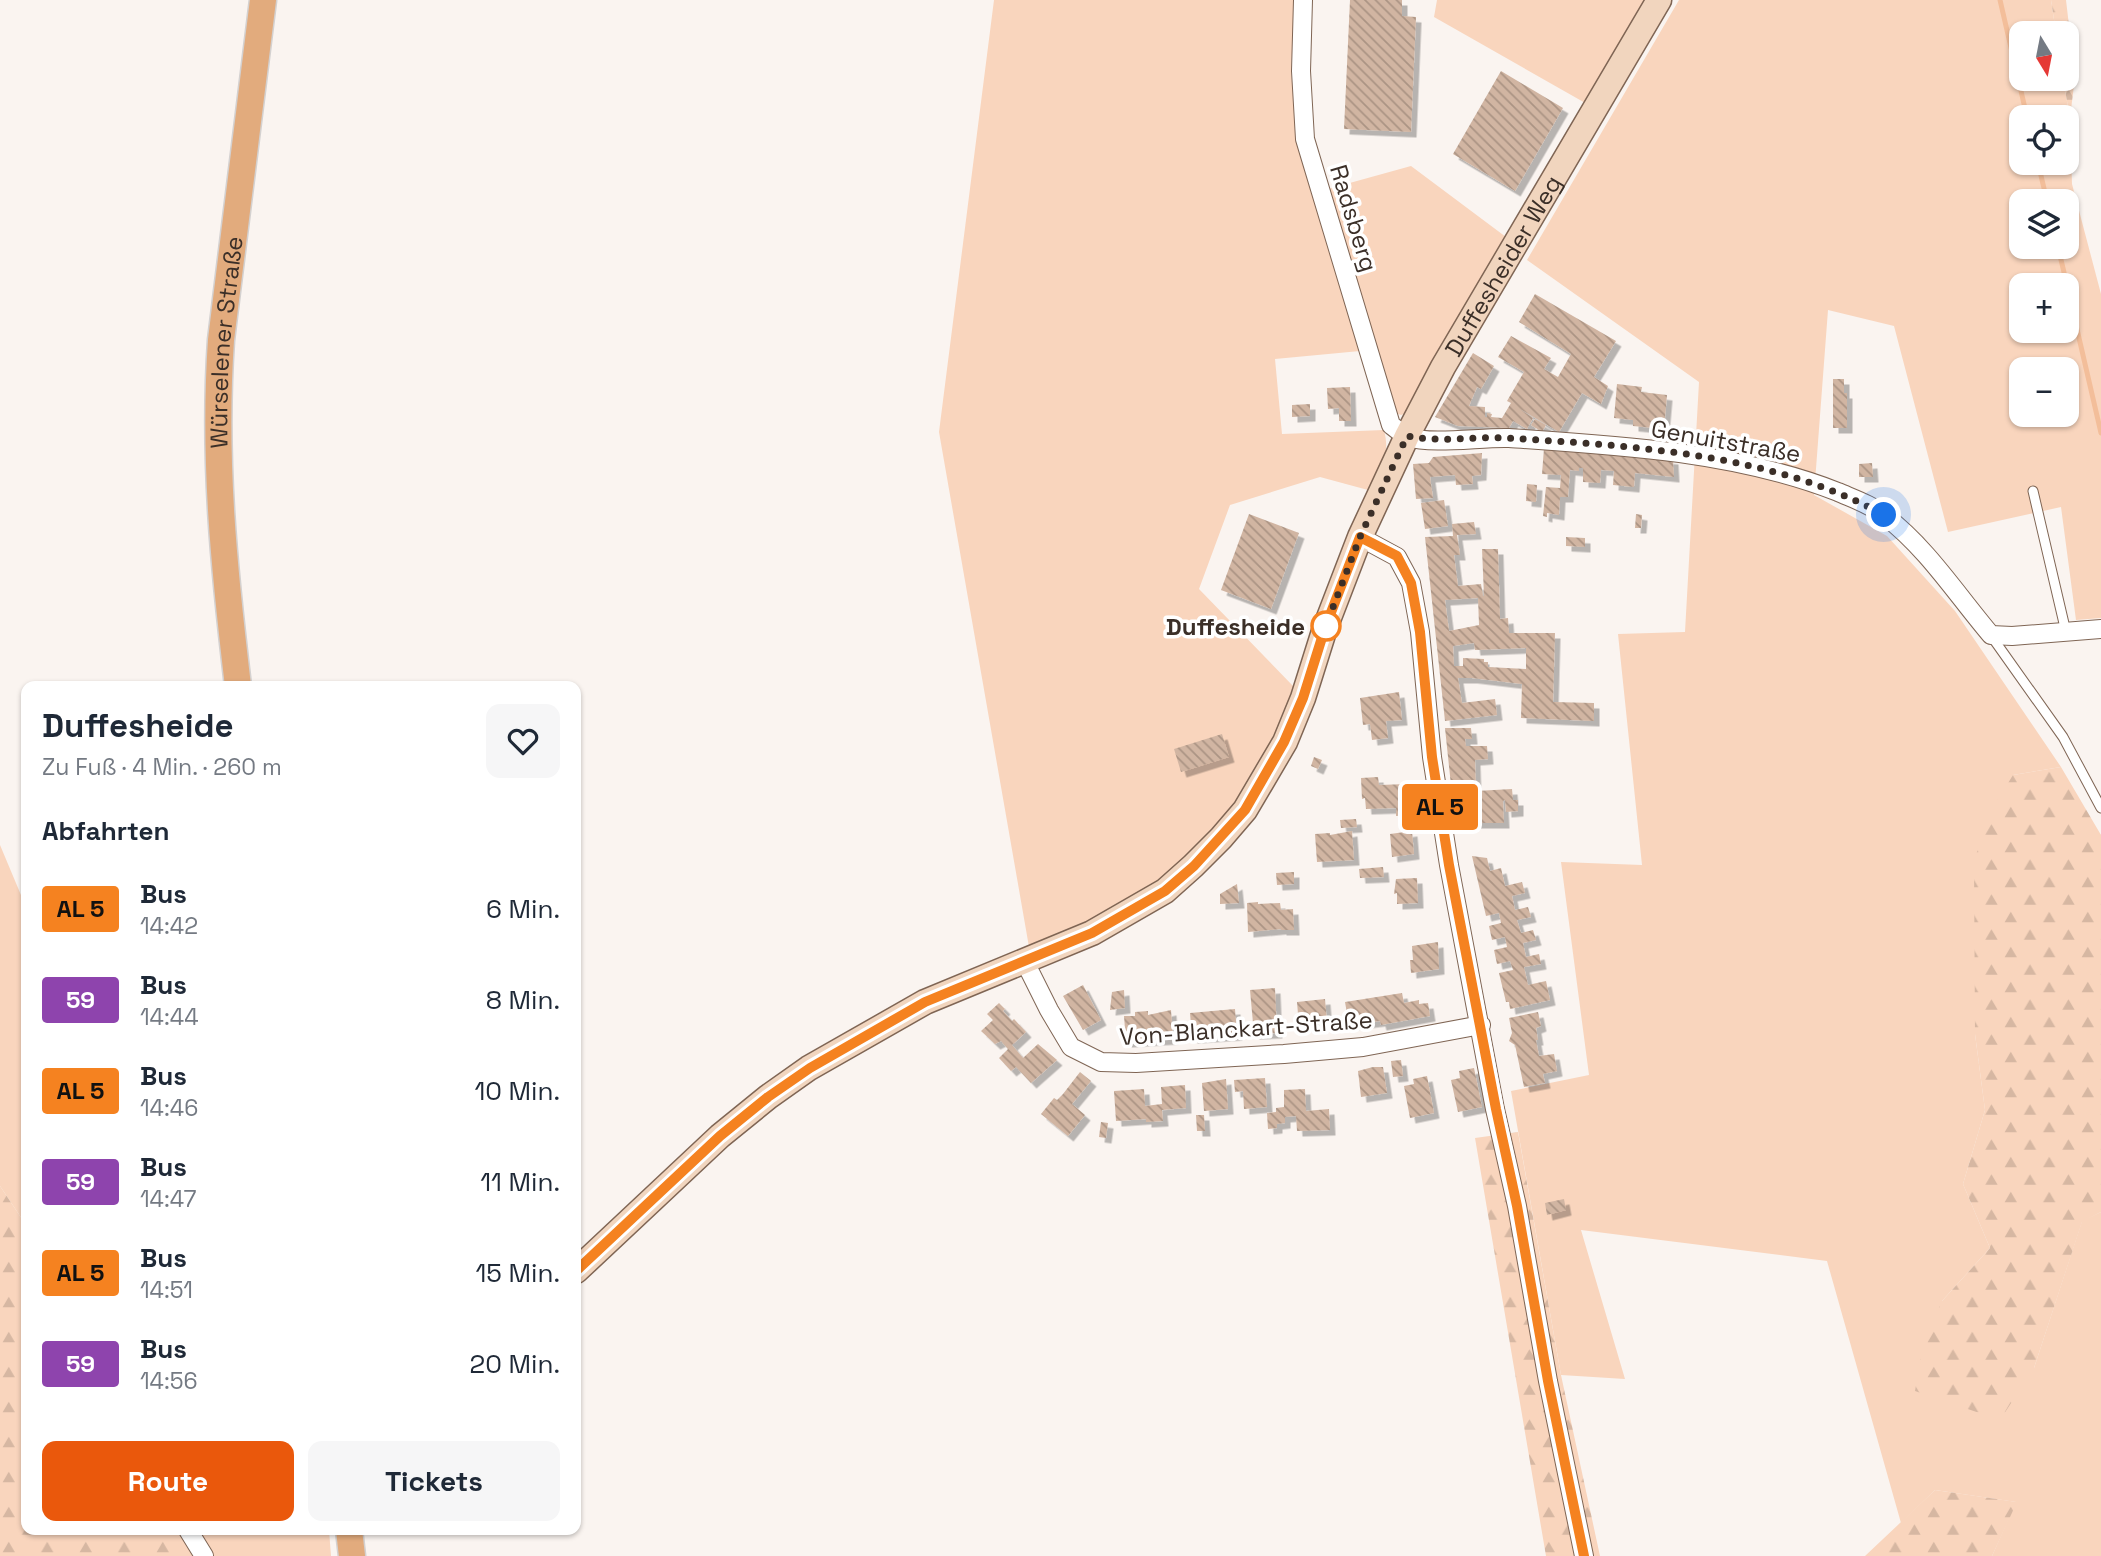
<!DOCTYPE html>
<html lang="de">
<meta charset="utf-8">
<style>
body{margin:0;font-family:"Space Grotesk",sans-serif;background:#f6f6f7;color:#1f2937;height:100vh;display:flex;flex-direction:column;font-size:26px;white-space:nowrap}
*{box-sizing:border-box;margin:0}
p{font-size:23px;color:#747a83}
.icon{flex:none;width:38px;height:38px;fill:none;stroke:currentColor;stroke-width:2;stroke-linecap:round;stroke-linejoin:round}
.map{position:relative;flex:1;overflow:hidden}
.details{position:absolute;left:21px;top:681px;width:560px;height:854px;display:flex;flex-direction:column;background:#fff;border-radius:14px;box-shadow:0 2px 5px #0004}
.details>*{flex:none}
.badge{padding:0 14px;border-radius:5px;font-size:24px;line-height:46px}
.needle{width:46px;rotate:170deg}
.buttons{position:absolute;left:2009px;top:21px;display:grid;gap:14px}
.buttons a{display:grid;place-items:center;width:70px;height:70px;border-radius:14px;background:#fff;box-shadow:0 2px 5px #0004;font-size:35px}
.you{position:absolute;width:35px;height:35px;margin:-18px;border:5px solid #fff;border-radius:50%;background:#1a73e8;box-shadow:0 0 0 10px #1a73e833}
.map>.badge{position:absolute;translate:-50% -50%;box-shadow:0 0 0 4px #fff}
h2{padding:0 21px;font-size:26px;line-height:63px}
.round{display:grid;place-items:center;flex:none;width:74px;height:74px;border-radius:14px;background:#f6f6f7}
.overview{display:flex;align-items:center;justify-content:space-between;height:119px;padding:0 21px}
h1{font-size:33px;font-weight:800;line-height:52px}
.cta{display:flex;gap:14px;margin-top:auto;padding:14px 21px}
.cta a{flex:1;height:80px;border-radius:14px;background:#ea580c;color:#fff;font-size:28px;font-weight:800;line-height:80px;text-align:center}
.cta a+a{background:#f6f6f7;color:#1f2937}
ul{padding:0;list-style:none}
li{display:flex;align-items:center;gap:21px;height:91px;padding:0 21px}
li div{flex:1}
li b{display:block;font-size:26px}
li em{font-style:normal}
li .badge{min-width:77px;font-weight:700;text-align:center}
.map>svg:first-child{display:block}
</style>
<div class="map">
<svg width="2101" height="1556" viewBox="0 0 2101 1556">
<defs>
<pattern id="forest-firs" width="22" height="20" patternUnits="userSpaceOnUse" patternTransform="scale(1.75)"><rect width="22" height="20" fill="#f9d5bd"/><path d="M5 1l3.5 6h-7zM16 11l3.5 6h-7z" fill="#d6b7a2"/></pattern>
<pattern id="building-back-hatch" width="6" height="6" patternUnits="userSpaceOnUse" patternTransform="scale(1.75)"><rect width="6" height="6" fill="#d1b5a2"/><path d="M-1 5l2 2M0 0l6 6M5-1l2 2" fill="none" stroke="#ab9484"/></pattern>
<filter id="shadow"><feDropShadow dx="5.5" dy="5.5" stdDeviation="0" flood-color="#0004"/></filter>
</defs>
<rect width="100%" height="100%" fill="#faf4f0"/>
<!-- green -->
<path fill="#f9d5bd" fill-rule="evenodd" d="M994,0H1295L1291,70L1297,140L1360,351L1275,359L1282,434L1384,430C1391,457 1380,467 1368,490L1320,477L1230,505L1199,589L1294,687L1279,732L1260,767L1215,832L1160,880L1087,924L1029,947L939,432Z
M1437,0H1649L1587,104L1434,17Z
M1679,0H2051L2056,33H2021V79H2063L2070,118L2072,184L2101,294V618L2076,620L2061,507L1948,532L1894,326L1828,310L1814,495L1887,536L1955,611L2061,767L2013,775L1975,1034L1985,1110L1963,1184L1990,1248L1942,1301L2034,1368L2082,1221L2101,1212V1556H1992L2016,1502L1935,1490L1901,1523L1827,1261L1581,1230L1625,1379L1561,1375L1511,1091L1589,1075L1561,862L1642,865L1618,634L1685,632L1699,382L1527,260ZM2021,117H2067V163H2021ZM2021,201H2067V247H2021ZM2021,285H2067V331H2021ZM2021,369H2067V415H2021Z
M1411,166L1510,240L1407,413L1401,415L1393,412L1328,189Z
M0,845L26,907V1225L0,1186Z
M198,1530H278L281,1535L292,1530H329L331,1556H210Z"/>
<!-- forest -->
<path fill="url(#forest-firs)" d="M2051,0H2066L2075,77L2070,118L2063,79H2067V33H2056Z
M2061,767L2101,835V1212L2082,1222L2034,1368L2000,1420L1915,1391L1923,1345L1942,1301L1990,1248L1963,1184L1985,1110L1975,1034L1974,860L1994,806L2013,775Z
M1518,1132L1561,1375L1600,1556H1546L1475,1138Z
M0,1186L26,1225V1530H198L210,1556H0Z
M1935,1490L2017,1502L1992,1556H1865Z"/>
<g fill="none" stroke-linecap="round" stroke-linejoin="round">
<!-- stream -->
<path stroke="#f3be9a" stroke-width="5" d="M2000,0L2027,117
M2038,163L2047,201
M2058,247L2067,285
M2067,286L2101,433"/>
</g>
<!-- building -->
<path fill="url(#building-back-hatch)" fill-rule="evenodd" filter="url(#shadow)" d="M1350,0H1402V16L1416,17L1411,132L1344,129Z
M1501,71L1563,108L1515,191L1453,154Z
M1535,294L1616,341L1594,377L1608,386L1601,404L1582,393L1559,432L1520,409L1533,418L1527,429L1513,421L1509,428L1458,426L1435,417L1473,353L1494,366L1481,389L1477,387L1469,406L1485,407V417H1487V413L1492,414L1491,417L1502,418L1511,403L1507,401L1524,372L1498,357L1511,336L1551,358L1544,369L1558,377L1571,354L1519,322Z
M1833,379H1844V393H1847V428H1833Z
M1617,384L1642,387L1641,392L1667,395L1664,429L1633,426V420L1614,418Z
M1350,387L1351,421H1339V408L1328,409L1327,388Z
M1310,404V416L1292,417V405Z
M1535,419L1546,425L1542,432L1531,425Z
M1544,448L1673,459L1674,477L1635,473L1634,487L1613,485L1614,471L1601,470L1600,483L1583,482V468H1579V471L1570,470L1568,497H1560L1559,515L1547,513V517L1543,516L1546,487L1560,488L1561,475L1542,474Z
M1482,453L1481,475L1472,476L1473,484L1456,485L1455,475L1430,477L1433,498L1416,499L1413,464L1429,463L1433,457Z
M1872,463L1873,477H1859V464Z
M1527,484L1537,485L1536,502L1526,501Z
M1444,500L1448,526L1425,529L1421,503Z
M1249,514L1299,533L1271,609L1221,590Z
M1636,514L1642,515L1641,528H1635Z
M1474,522L1476,534L1457,535L1460,555H1454L1458,586L1481,584L1483,596H1484L1482,549H1498L1500,619L1508,618L1509,633H1555L1553,702L1594,703V721L1521,718L1522,684L1472,678H1458L1462,703L1495,699L1497,715L1445,721L1425,537L1453,536L1452,524ZM1478,598L1479,625L1449,631L1445,600ZM1474,643L1475,650L1526,648V669L1488,667V662H1484V659L1463,658V666H1454L1453,646Z
M1566,537L1585,538V547L1566,546Z
M1399,692L1402,720L1386,721L1388,738L1372,740L1370,724L1363,725L1360,698Z
M1445,728H1471L1472,739H1465L1466,746H1487L1488,759L1475,760L1476,791L1512,789L1513,800H1518V811L1506,812L1505,800L1503,801L1504,823H1475V813L1454,814Z
M1222,734L1229,757L1181,772L1174,749Z
M1314,757L1322,760L1318,769L1311,766Z
M1378,777L1379,785L1407,784L1408,807H1412L1413,815L1396,816V808L1366,809L1365,798L1362,799L1361,778Z
M1356,819L1357,827L1341,828L1340,820Z
M1352,831L1354,860L1317,862L1315,834L1330,833V835Z
M1412,831L1414,854L1392,857L1390,834Z
M1472,856L1487,858L1490,871L1501,868L1505,886L1522,882L1525,893L1512,896L1515,910L1528,907L1531,917L1517,920L1521,933L1533,930L1536,940L1523,943L1526,957L1539,954L1541,964L1524,967L1528,985L1546,981L1550,1000L1510,1009L1509,1002H1506L1499,973L1513,970L1510,961L1497,964L1494,950L1507,947L1505,937L1492,940L1489,926L1501,923L1499,913L1486,916Z
M1383,867L1384,877L1360,878L1359,869Z
M1294,872V884L1277,885L1276,873Z
M1417,878L1418,903L1397,904V893L1394,894L1396,879Z
M1237,884L1239,903L1220,904V894Z
M1258,902V904L1280,903L1281,910L1293,909L1294,930H1281V929L1248,932L1247,903Z
M1438,942L1439,969L1411,973L1410,960H1413L1412,946Z
M1083,985L1101,1020L1083,1030L1063,996Z
M1275,988L1277,1033L1254,1034L1250,990Z
M1124,990L1125,1008L1110,1010L1112,992Z
M1402,993L1404,1003L1419,1000V1004L1428,1003L1430,1016L1381,1025L1380,1021L1349,1025L1345,1002Z
M1325,999L1327,1023L1299,1026L1297,1002Z
M999,1003L1005,1009L1003,1011L1012,1021L1014,1019L1026,1032L1012,1045L1023,1058L1038,1044L1057,1060L1031,1083L1016,1067L1011,1071L999,1058L1008,1049L1001,1041L995,1044L981,1031L993,1020L987,1014Z
M1235,1009L1237,1035L1192,1038L1190,1013Z
M1171,1010L1173,1039L1126,1042L1124,1016H1135V1012L1148,1011V1015Z
M1538,1012L1541,1026L1536,1028L1538,1040H1536L1539,1056L1554,1054L1557,1071L1543,1074L1545,1083L1524,1087L1515,1045L1509,1041L1512,1033L1509,1018Z
M1401,1060L1403,1076L1393,1077L1391,1061Z
M1373,1067H1383L1387,1093L1361,1097L1358,1071Z
M1474,1068L1482,1107L1458,1112L1451,1080L1460,1078L1459,1071Z
M1080,1072L1091,1081L1072,1104L1085,1115L1068,1136L1041,1114L1054,1098L1057,1100L1063,1094Z
M1427,1076L1434,1113L1410,1118L1404,1086L1414,1084L1413,1079Z
M1265,1078L1267,1107L1244,1109L1243,1091L1235,1092L1234,1080Z
M1226,1079L1228,1109L1204,1111L1202,1083Z
M1185,1085L1186,1108L1162,1110L1163,1121L1146,1122V1119L1116,1121L1114,1091L1144,1089L1145,1106L1162,1104L1161,1087Z
M1305,1089L1306,1111L1329,1109L1330,1130L1297,1131L1296,1116L1285,1117V1123L1277,1124V1128L1268,1129L1267,1113L1276,1112V1108L1284,1107V1090Z
M1196,1115H1204L1205,1131H1197Z
M1101,1122L1108,1123L1106,1138L1099,1137Z
M1564,1199L1566,1210L1547,1215L1545,1203Z"/>
<g fill="none" stroke-linecap="round" stroke-linejoin="round">
<!-- lane casing -->
<g stroke="#7f6554" stroke-width="11">
<path id="lane" d="M2033,491L2066,632
M1992,637L2063,737L2101,808"/>
</g>
<!-- street casing -->
<g stroke="#7f6554" stroke-width="20">
<path id="street" d="M1303,0L1301,71L1305,139L1391,425C1396,429 1402,434 1408,437C1432,445 1481,437 1509,438C1617,445 1737,452 1838,492C1854,499 1872,505 1885,516C1927,548 1957,595 1991,635L2012,636L2101,629
M1360,537L1397,557L1411,583L1420,632L1432,757L1449,865L1495,1109L1517,1206L1548,1381L1584,1556
M1025,962L1049,1010L1071,1047L1101,1062L1136,1063L1284,1054L1363,1047L1481,1025
M188,1530L204,1556"/>
</g>
<!-- secondary casing -->
<g stroke="#7f6554" stroke-width="27">
<g id="secondary">
<path id="s1" d="M576,1271L720,1136L768,1097L809,1068L925,1002L1092,933L1165,891L1193,866L1221,838L1245,810L1285,742L1303,698L1325,628L1360,537L1407,436L1443,367L1659,0"/>
</g>
</g>
<!-- primary casing -->
<g stroke="#d4d1d0" stroke-width="29">
<g id="primary">
<path id="s2" d="M238,686C224,569 213,459 221,340L263,0"/>
<path d="M349,1530L352,1556"/>
</g>
</g>
<!-- lane -->
<use href="#lane" stroke="#fff" stroke-width="9"/>
<!-- street -->
<use href="#street" stroke="#fff" stroke-width="18"/>
<!-- secondary -->
<use href="#secondary" stroke="#f1d5be" stroke-width="24"/>
<!-- primary -->
<use href="#primary" stroke="#e2ab7d" stroke-width="26"/>
</g>
<g fill="none" stroke-linecap="round" stroke-linejoin="round">
<!-- line casing -->
<g stroke="#fff" stroke-width="16">
<path id="line" d="M576,1271L720,1136L768,1097L810,1068L925,1002L1092,933L1165,891L1194,866L1245,810L1284,742L1303,698L1325,628L1360,537L1397,556L1411,583L1420,632L1432,757L1449,865L1496,1109L1517,1206L1548,1381L1584,1556"/>
</g>
<!-- line -->
<use href="#line" stroke="#f58220" stroke-width="10"/>
<!-- walk -->
<path stroke="#3b2f28" stroke-width="7" stroke-dasharray="0 12.6" d="M1326,626L1325,628L1360,537L1407,436C1440,443 1474,436 1507,438C1633,446 1772,453 1884,515"/>
</g>
<!-- markers -->
<circle fill="#fff" stroke="#f58220" stroke-width="3.5" cx="1326" cy="626" r="14"/>
<g text-anchor="middle" dominant-baseline="central" stroke-width="7" stroke-linejoin="round" paint-order="stroke">
<!-- street labels -->
<g font-size="24" fill="#3b2f28" stroke="#fff">
<text transform="translate(1354 218) rotate(73)">Radsberg</text>
<text stroke="none"><textPath href="#s1" startOffset="1426">Duffesheider Weg</textPath></text>
<text stroke="none"><textPath href="#s2" startOffset="345">Würselener Straße</textPath></text>
<text transform="translate(1726 441) rotate(10)">Genuitstraße</text>
<text transform="translate(1246 1028) rotate(-4)">Von-Blanckart-Straße</text>
</g>
<!-- stop labels -->
<g font-size="24" font-weight="bold" fill="#3b2f28" stroke="#fff" text-anchor="end">
<text x="1305" y="626">Duffesheide</text>
</g>
</g>
</svg>
<div class="buttons">
<a><svg class="needle" viewBox="-14 -14 28 28"><path d="M0-13l5 13h-10z" fill="#e53935"/><path d="M0 13l5-13h-10z" fill="#747a83"/></svg></a>
<a><svg class="icon" aria-label="locate" viewBox="0 0 24 24"><circle cx="12" cy="12" r="6"/><path d="M12 2v4M12 18v4M2 12h4M18 12h4"/></svg></a>
<a><svg class="icon" aria-label="layers" viewBox="0 0 24 24"><path d="M12 4l9 5-9 5-9-5zM3 14l9 5 9-5"/></svg></a>
<a>+</a>
<a>−</a>
</div>
<div class="you" style="left:1884px;top:515px"></div>
<b class="badge" style="left:1440px;top:807px;background:#f58220;color:#111">AL 5</b>
<section class="details">
<div class="overview"><div><h1>Duffesheide</h1><p>Zu Fuß · 4 Min. · 260 m</p></div><a class="round"><svg class="icon" aria-label="heart" viewBox="0 0 24 24"><path d="M12 20l-8-8c-3-5 5-10 8-4 3-6 11-1 8 4z"/></svg></a></div>
<h2>Abfahrten</h2>
<ul>
<li><span class="badge" style="background:#f58220;color:#111">AL 5</span><div><b>Bus</b><p>14:42</p></div><em>6 Min.</em></li>
<li><span class="badge" style="background:#8e44ad;color:#fff">59</span><div><b>Bus</b><p>14:44</p></div><em>8 Min.</em></li>
<li><span class="badge" style="background:#f58220;color:#111">AL 5</span><div><b>Bus</b><p>14:46</p></div><em>10 Min.</em></li>
<li><span class="badge" style="background:#8e44ad;color:#fff">59</span><div><b>Bus</b><p>14:47</p></div><em>11 Min.</em></li>
<li><span class="badge" style="background:#f58220;color:#111">AL 5</span><div><b>Bus</b><p>14:51</p></div><em>15 Min.</em></li>
<li><span class="badge" style="background:#8e44ad;color:#fff">59</span><div><b>Bus</b><p>14:56</p></div><em>20 Min.</em></li>
</ul>
<div class="cta"><a>Route</a><a>Tickets</a></div>
</section>
</div>
